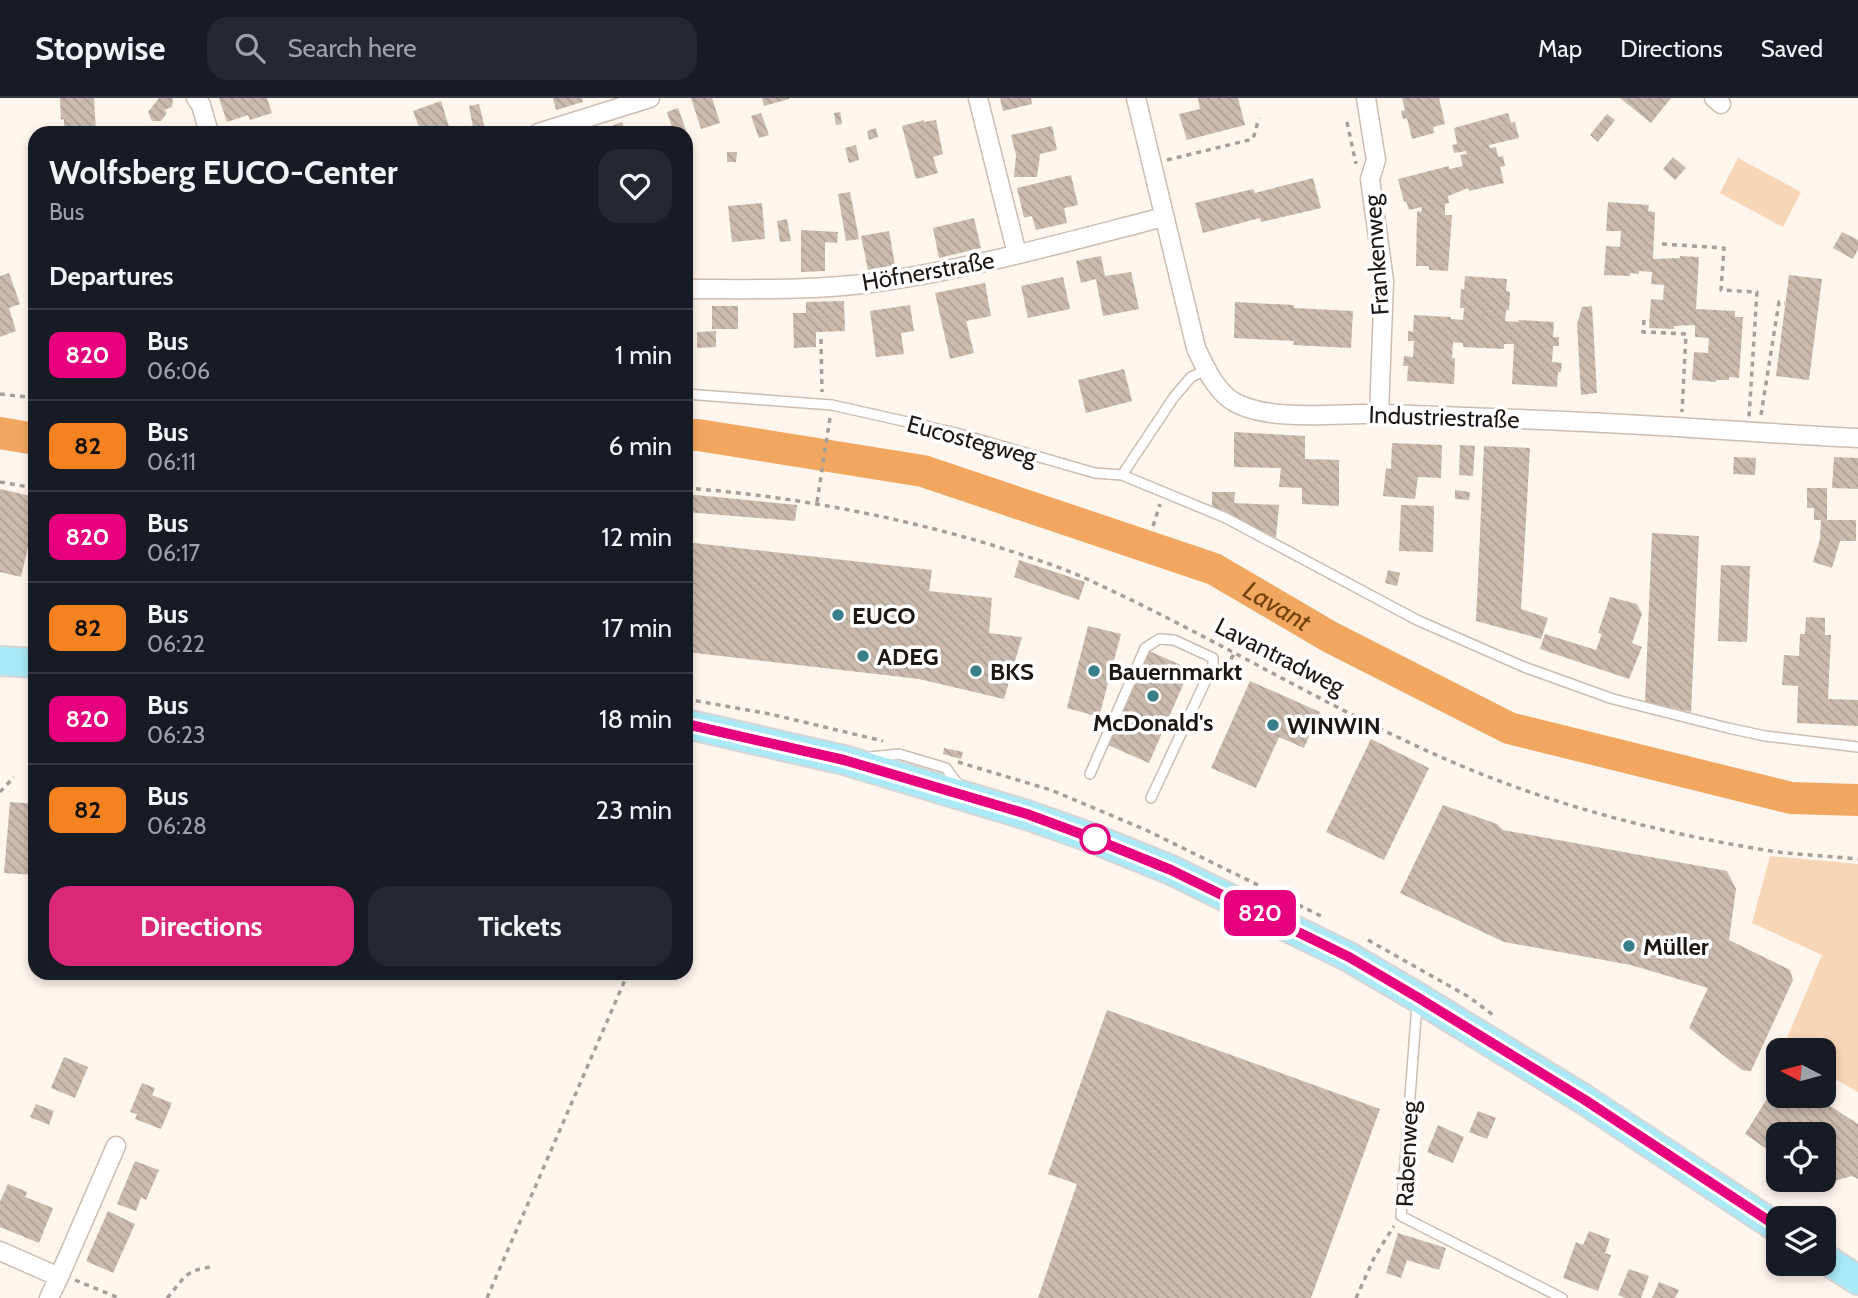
<!DOCTYPE html>
<meta charset="utf-8">
<style>
body{margin:0;font-family:Cabin,sans-serif;background:#242831;color:#f1f3f6;height:100vh;display:flex;flex-direction:column;font-size:26px;white-space:nowrap}
*{box-sizing:border-box;margin:0}
p{font-size:23px;color:#9ea1a6}
.icon{flex:none;width:38px;height:38px;fill:none;stroke:currentColor;stroke-width:2;stroke-linecap:round;stroke-linejoin:round}
.map{position:relative;flex:1;overflow:hidden}
.sheet{position:absolute;left:28px;top:28px;width:665px;height:854px;display:flex;flex-direction:column;background:#171b24;border-radius:21px;box-shadow:0 4px 10px #0003}
.sheet>*{flex:none}
.badge{padding:0 14px;border-radius:10px;font-size:24px;line-height:46px}
.needle{width:46px;rotate:276deg}
.controls{position:absolute;left:1766px;top:940px;display:grid;gap:14px}
.controls a{display:grid;place-items:center;width:70px;height:70px;border-radius:14px;background:#171b24;box-shadow:0 4px 10px #0003;font-size:35px}
.map>.badge{position:absolute;translate:-50% -50%;box-shadow:0 0 0 4px #fff}
h2{padding:0 21px;font-size:26px;line-height:63px}
.round{display:grid;place-items:center;flex:none;width:74px;height:74px;border-radius:21px;background:#242831}
.head{display:flex;align-items:center;justify-content:space-between;height:119px;padding:0 21px}
h1{font-size:33px;font-weight:800;line-height:52px}
.cta{display:flex;gap:14px;margin-top:auto;padding:14px 21px}
.cta a{flex:1;height:80px;border-radius:21px;background:#db2777;color:#fff;font-size:28px;font-weight:800;line-height:80px;text-align:center}
.cta a+a{background:#242831;color:#f1f3f6}
ul{padding:0;list-style:none}
li{display:flex;align-items:center;gap:21px;height:91px;padding:0 21px;border-top:2px solid #363941}
li div{flex:1}
li b{display:block;font-size:26px}
li em{font-style:normal}
li .badge{min-width:77px;font-weight:700;text-align:center}
header{display:flex;align-items:center;gap:42px;box-sizing:border-box;height:98px;padding:0 35px;background:#171b24;border-bottom:2px solid #363941}
header strong{font-size:33px}
nav{display:flex;gap:38px;margin-inline-start:auto;font-size:24px}
.search{width:490px;height:63px;background:#242831;display:flex;align-items:center;gap:18px;box-sizing:border-box;padding:0 24px;border-radius:21px;color:#9ea1a6;font-size:26px}
.map>svg:first-child{display:block}
</style>
<header>
<strong>Stopwise</strong>
<div class="search"><svg class="icon" aria-label="search" viewBox="0 0 24 24"><circle cx="10" cy="10" r="6"/><path d="M15 15l6 6"/></svg>Search here</div>
<nav><a>Map</a><a>Directions</a><a>Saved</a></nav>
</header>
<div class="map">
<svg width="1858" height="1200" viewBox="0 0 1858 1200">
<defs>
<pattern id="building-back-hatch" width="6" height="6" patternUnits="userSpaceOnUse" patternTransform="scale(1.75)"><rect width="6" height="6" fill="#cabbae"/><path d="M-1 5l2 2M0 0l6 6M5-1l2 2" fill="none" stroke="#ada095"/></pattern>
</defs>
<rect width="100%" height="100%" fill="#fef5ed"/>
<!-- grass -->
<path fill="#f7d5b7" d="M1738,60L1801,94L1783,129L1720,95Z
M1770,758L1858,766V994L1824,975V952H1782L1822,857L1752,825Z"/>
<g fill="none" stroke-linecap="round" stroke-linejoin="round">
<!-- river -->
<g stroke="#f1a760" stroke-width="32">
<path d="M0,335L35,341"/>
<path id="s1" d="M686,337H698L923,373L1214,471L1330,539L1509,630L1791,700L1858,702"/>
</g>
</g>
<!-- building -->
<path fill="url(#building-back-hatch)" d="M60,0H94L96,35H64V21L61,22Z
M159,0H173L172,9L164,12L167,15L161,23H152L148,14Z
M219,0H267L272,15L250,22L248,17L227,24Z
M553,0H582L583,4L556,12Z
M691,0H712L720,25L701,31Z
M762,0H789V1L764,8Z
M1000,0H1031L1032,6L1003,13Z
M1198,0H1238L1245,27L1187,42L1179,16L1200,11Z
M1402,0H1439L1445,26L1433,29L1434,35L1412,41L1407,20L1403,21L1401,13L1405,12Z
M1620,0H1671L1651,25Z
M441,3L451,35H401L419,29L413,13Z
M479,6L486,35H474L469,8Z
M678,10L687,35H674L667,14Z
M840,14L842,26L836,27L834,15Z
M761,15L769,37L759,40L751,18Z
M1508,15L1511,25L1515,24L1519,40L1489,47L1490,50L1496,49L1498,59L1503,58L1505,68L1500,69L1504,85L1469,93L1468,90L1448,98L1449,105L1445,106V117H1452L1448,173L1429,172V168H1416L1417,113L1421,114L1422,109L1409,112L1406,103L1404,104L1398,81L1449,68V71L1463,68L1460,57L1467,56L1466,53L1454,55L1452,47L1457,46L1454,30Z
M1607,16L1615,22L1598,44L1590,37Z
M924,22V24L936,22L943,56L933,59L938,75L916,81L902,28Z
M622,24L626,35H592Z
M1052,28L1057,52L1040,56L1037,79H1014L1016,57L1011,37Z
M876,30L878,39L869,42L867,33Z
M856,47L859,62L849,65L845,50Z
M727,54H737L736,64H727Z
M1673,59L1686,70L1675,82L1663,71Z
M1071,77L1078,107L1064,110L1067,125L1036,132L1032,118L1024,120L1017,90Z
M1313,80L1321,110L1261,124L1260,120L1203,135L1195,105L1253,91L1255,95Z
M850,94L859,141L846,143L838,96Z
M1608,104L1649,107L1648,113L1655,114L1653,161L1680,160V158L1699,159L1696,211L1735,213V219H1743L1739,280L1729,279V282H1716V284L1692,282L1694,254L1708,255L1709,240L1695,239V227L1674,228V231L1649,230L1651,201L1663,202L1664,187L1651,186L1652,174L1639,173V176L1630,175V178L1604,177L1606,148L1620,149L1621,133H1606Z
M762,105L765,141L732,144L728,108Z
M974,120L981,150L939,160L933,130Z
M787,121L791,143L780,144L777,123Z
M801,132L838,134L837,145L825,144V173L801,174Z
M889,133L895,167L868,172L861,138Z
M1842,134L1858,142V151L1853,161L1833,150Z
M1101,158L1105,178L1131,174L1139,211L1103,218L1096,181L1081,185L1076,163Z
M9,175L20,206L9,210L16,233L0,239V178Z
M1789,177L1822,181L1809,282L1776,278Z
M1465,178L1507,181L1506,193L1510,194L1509,212H1506L1505,223L1519,224L1518,222L1554,224L1553,239H1559V248H1553L1552,264L1562,265L1561,274H1558L1557,289L1512,286L1514,246H1504V251L1463,249V245L1453,244L1452,260H1455L1454,286L1407,283L1408,268H1403L1404,258L1413,259L1414,243H1408V233L1413,234L1414,217L1451,219V221L1463,222L1464,210H1460L1461,191L1464,192Z
M1063,179L1070,211L1028,220L1021,188Z
M985,185L991,218L966,223L974,255L950,261L935,195Z
M844,203L845,233L816,234V249L794,250L793,215H806V204Z
M1235,204L1294,207V210L1353,213L1351,250L1293,247L1294,243L1234,240Z
M910,207L914,233L901,235L904,256L876,259L870,213Z
M712,208H738V231H712Z
M1592,208L1597,295L1581,297L1577,226L1582,209Z
M716,233V249L697,250V234Z
M1124,271L1132,303L1086,315L1078,282Z
M1234,334L1305,338V361L1339,362V408L1302,406V390L1279,389L1281,370L1234,369Z
M1392,345L1442,347L1441,380L1418,379L1415,401L1383,398L1386,370L1391,371Z
M1460,347L1475,348L1473,378L1459,377Z
M1484,348L1530,350L1521,511L1548,520L1541,541L1476,523Z
M1734,359L1756,360L1755,377L1733,376Z
M1834,359L1858,360V391L1832,390Z
M1807,390H1827V422H1856V443H1840L1832,470L1813,464L1820,441L1821,422H1814V410H1807Z
M0,391L35,399V419L21,479L0,474Z
M1455,392L1470,394L1469,402L1455,401Z
M1212,394H1235L1234,405L1279,407L1276,440L1212,408Z
M686,396L797,407L795,423L686,414Z
M1401,407L1434,408L1433,454L1399,453Z
M1652,435L1699,438L1691,614L1645,604Z
M686,444L932,472L929,493L992,500L989,535L1022,539L1004,601L919,581L686,554Z
M1019,462L1085,484L1079,502L1014,479Z
M1721,467L1750,468L1747,544L1718,543Z
M1388,472L1400,475L1397,488L1385,485Z
M1610,499L1637,506L1642,516L1632,545L1642,549L1629,581L1540,551L1545,536L1596,552L1602,536L1598,535Z
M1806,519L1825,520V537H1831L1828,601L1858,602V628L1797,625L1798,588L1782,587L1784,557L1799,558L1800,536H1805Z
M1088,528L1121,536L1099,619L1067,610Z
M1149,553L1190,571L1149,665L1108,647Z
M1250,583L1320,614L1304,650L1279,639L1256,690L1211,670Z
M1371,641L1429,670L1384,762L1326,734Z
M944,650L963,654L961,661L943,656Z
M10,704L35,706V777L4,775Z
M1443,707L1497,726L1503,732L1727,773L1736,791L1729,842L1790,872L1793,882L1751,973L1742,972L1689,930L1708,890L1631,867L1504,844L1400,795Z
M1107,912L1380,1011L1311,1200H1038L1077,1086L1048,1076Z
M64,959L88,969L75,1000L51,990Z
M1778,983V998H1815L1858,1026V1081L1852,1078L1826,1085L1824,1083V1036H1778V1052L1774,1056L1745,1036Z
M142,985L155,990L152,997L172,1005L161,1031L135,1021L137,1016L130,1014Z
M36,1006L54,1013L49,1027L30,1019Z
M1478,1013L1496,1020L1487,1041L1469,1034Z
M1438,1027L1464,1039L1453,1065L1427,1054Z
M135,1063L159,1072L146,1102L141,1099L136,1113L117,1106Z
M8,1086L27,1094L25,1099L53,1110L39,1145L0,1129V1104Z
M108,1113L135,1126L113,1175L86,1163Z
M1589,1133L1610,1141L1605,1155L1611,1157L1598,1193L1563,1180L1576,1144L1583,1147Z
M1398,1135L1446,1150L1439,1172L1407,1162L1401,1180L1386,1175Z
M1629,1171L1649,1178L1641,1200H1625L1618,1197Z
M1659,1184L1679,1192L1675,1200H1652Z"/>
<g fill="none" stroke-linecap="round" stroke-linejoin="round">
<!-- service casing -->
<g stroke="#ccbdb0" stroke-width="12">
<path id="service" d="M686,296L832,307L956,335L1095,375L1122,377L1226,420L1417,522L1524,569L1613,601L1728,630L1765,638L1858,649
M1122,377L1174,299L1191,279L1206,272
M870,659L899,656L946,670L960,689
M1090,676L1145,550L1159,541L1174,542L1213,560V567L1151,700
M1417,906L1401,1118L1562,1200"/>
</g>
<!-- minor casing -->
<g stroke="#ccbdb0" stroke-width="21">
<path id="minor" d="M196,0L201,7L209,35
M978,0L1017,156
M1136,0L1196,250C1205,269 1216,295 1236,305C1274,325 1345,314 1388,316C1460,319 1532,321 1604,325C1689,329 1773,336 1858,340
M1366,0L1376,62L1370,81L1384,183L1379,316
M1714,0L1721,6
M538,35L650,0
M686,191C750,191 815,193 878,184C975,170 1070,143 1164,119
M0,1153L59,1179L49,1200
M59,1179L116,1048"/>
</g>
<!-- primary casing -->
<g stroke="#d6d5d5" stroke-width="32">
<path id="primary" d="M0,563L35,565
M686,626L844,662L1027,717L1092,740L1171,772L1349,859L1417,899L1585,1002L1778,1130
M1824,1160L1858,1182"/>
</g>
<!-- path -->
<path stroke="#a69e98" stroke-width="3.5" stroke-dasharray="5 5" stroke-linecap="butt" d="M1347,24L1356,66
M1167,62L1253,41L1259,20
M1662,146L1724,150L1721,192L1757,194L1749,319
M1644,222L1643,234L1686,236L1682,314
M821,241L822,294
M0,296L35,300
M1761,317L1779,204L1785,205
M0,384L35,390
M686,390C790,398 891,417 992,447C1025,458 1060,468 1091,483C1227,545 1354,627 1494,681C1583,715 1677,738 1771,753C1800,757 1829,758 1858,761
M817,404L830,320
M1153,428L1160,406
M1226,570L1235,554
M686,601L770,616L883,643
M958,664L1051,692L1146,732L1321,818
M0,694L14,679
M1368,842L1469,899L1493,917
M75,1182L119,1200
M167,1200C184,1181 185,1171 213,1169
M487,1200L628,875
M1356,1200L1375,1158L1394,1128"/>
<!-- service -->
<use href="#service" stroke="#fff" stroke-width="9"/>
<!-- minor -->
<use href="#minor" stroke="#fff" stroke-width="18"/>
<!-- primary -->
<use href="#primary" stroke="#aaeaf7" stroke-width="28"/>
</g>
<g fill="none" stroke-linecap="round" stroke-linejoin="round">
<!-- line casing -->
<g stroke="#fff" stroke-width="16">
<path id="line" d="M686,626L844,662L1027,716L1092,740L1171,772L1349,859L1417,899L1585,1002L1778,1129"/>
</g>
<!-- line -->
<use href="#line" stroke="#e6007e" stroke-width="10"/>
</g>
<!-- markers -->
<g fill="#397e8b" stroke="#fff" stroke-width="2.5">
<circle cx="838" cy="517" r="7"/>
<circle cx="863" cy="558" r="7"/>
<circle cx="976" cy="573" r="7"/>
<circle cx="1094" cy="573" r="7"/>
<circle cx="1153" cy="598" r="7"/>
<circle cx="1273" cy="627" r="7"/>
<circle cx="1629" cy="848" r="7"/>
</g>
<circle fill="#fff" stroke="#e6007e" stroke-width="3.5" cx="1095" cy="741" r="14"/>
<g text-anchor="middle" dominant-baseline="central" stroke-width="7" stroke-linejoin="round" paint-order="stroke">
<!-- street labels -->
<g font-size="24" fill="#1e1814" stroke="#fff">
<text transform="translate(1376 157) rotate(-94)">Frankenweg</text>
<text transform="translate(928 173) rotate(-10)">Höfnerstraße</text>
<text transform="translate(1444 319) rotate(2)">Industriestraße</text>
<text transform="translate(972 342) rotate(15)">Eucostegweg</text>
<text transform="translate(1280 558) rotate(27)">Lavantradweg</text>
<text transform="translate(1407 1056) rotate(-87)">Rabenweg</text>
</g>
<!-- poi labels -->
<g font-size="24" font-weight="bold" fill="#1e1814" stroke="#fff" text-anchor="start">
<text x="852" y="517">EUCO</text>
<text x="877" y="558">ADEG</text>
<text x="990" y="573">BKS</text>
<text x="1108" y="573">Bauernmarkt</text>
<text x="1153" y="624" text-anchor="middle">McDonald's</text>
<text x="1287" y="627">WINWIN</text>
<text x="1643" y="848">Müller</text>
</g>
<!-- water labels -->
<g font-size="26" font-style="italic" fill="#72420a" stroke="#fff">
<text stroke="none"><textPath href="#s1" startOffset="620">Lavant</textPath></text>
</g>
</g>
</svg>
<div class="controls">
<a><svg class="needle" viewBox="-14 -14 28 28"><path d="M0-13l5 13h-10z" fill="#e53935"/><path d="M0 13l5-13h-10z" fill="#9ea1a6"/></svg></a>
<a><svg class="icon" aria-label="locate" viewBox="0 0 24 24"><circle cx="12" cy="12" r="6"/><path d="M12 2v4M12 18v4M2 12h4M18 12h4"/></svg></a>
<a><svg class="icon" aria-label="layers" viewBox="0 0 24 24"><path d="M12 4l9 5-9 5-9-5zM3 14l9 5 9-5"/></svg></a>
</div>
<b class="badge" style="left:1260px;top:815px;background:#e6007e;color:#fff">820</b>
<section class="sheet">
<div class="head"><div><h1>Wolfsberg EUCO-Center</h1><p>Bus</p></div><a class="round"><svg class="icon" aria-label="heart" viewBox="0 0 24 24"><path d="M12 20l-8-8c-3-5 5-10 8-4 3-6 11-1 8 4z"/></svg></a></div>
<h2>Departures</h2>
<ul>
<li><span class="badge" style="background:#e6007e;color:#fff">820</span><div><b>Bus</b><p>06:06</p></div><em>1 min</em></li>
<li><span class="badge" style="background:#f58220;color:#111">82</span><div><b>Bus</b><p>06:11</p></div><em>6 min</em></li>
<li><span class="badge" style="background:#e6007e;color:#fff">820</span><div><b>Bus</b><p>06:17</p></div><em>12 min</em></li>
<li><span class="badge" style="background:#f58220;color:#111">82</span><div><b>Bus</b><p>06:22</p></div><em>17 min</em></li>
<li><span class="badge" style="background:#e6007e;color:#fff">820</span><div><b>Bus</b><p>06:23</p></div><em>18 min</em></li>
<li><span class="badge" style="background:#f58220;color:#111">82</span><div><b>Bus</b><p>06:28</p></div><em>23 min</em></li>
</ul>
<div class="cta"><a>Directions</a><a>Tickets</a></div>
</section>
</div>
